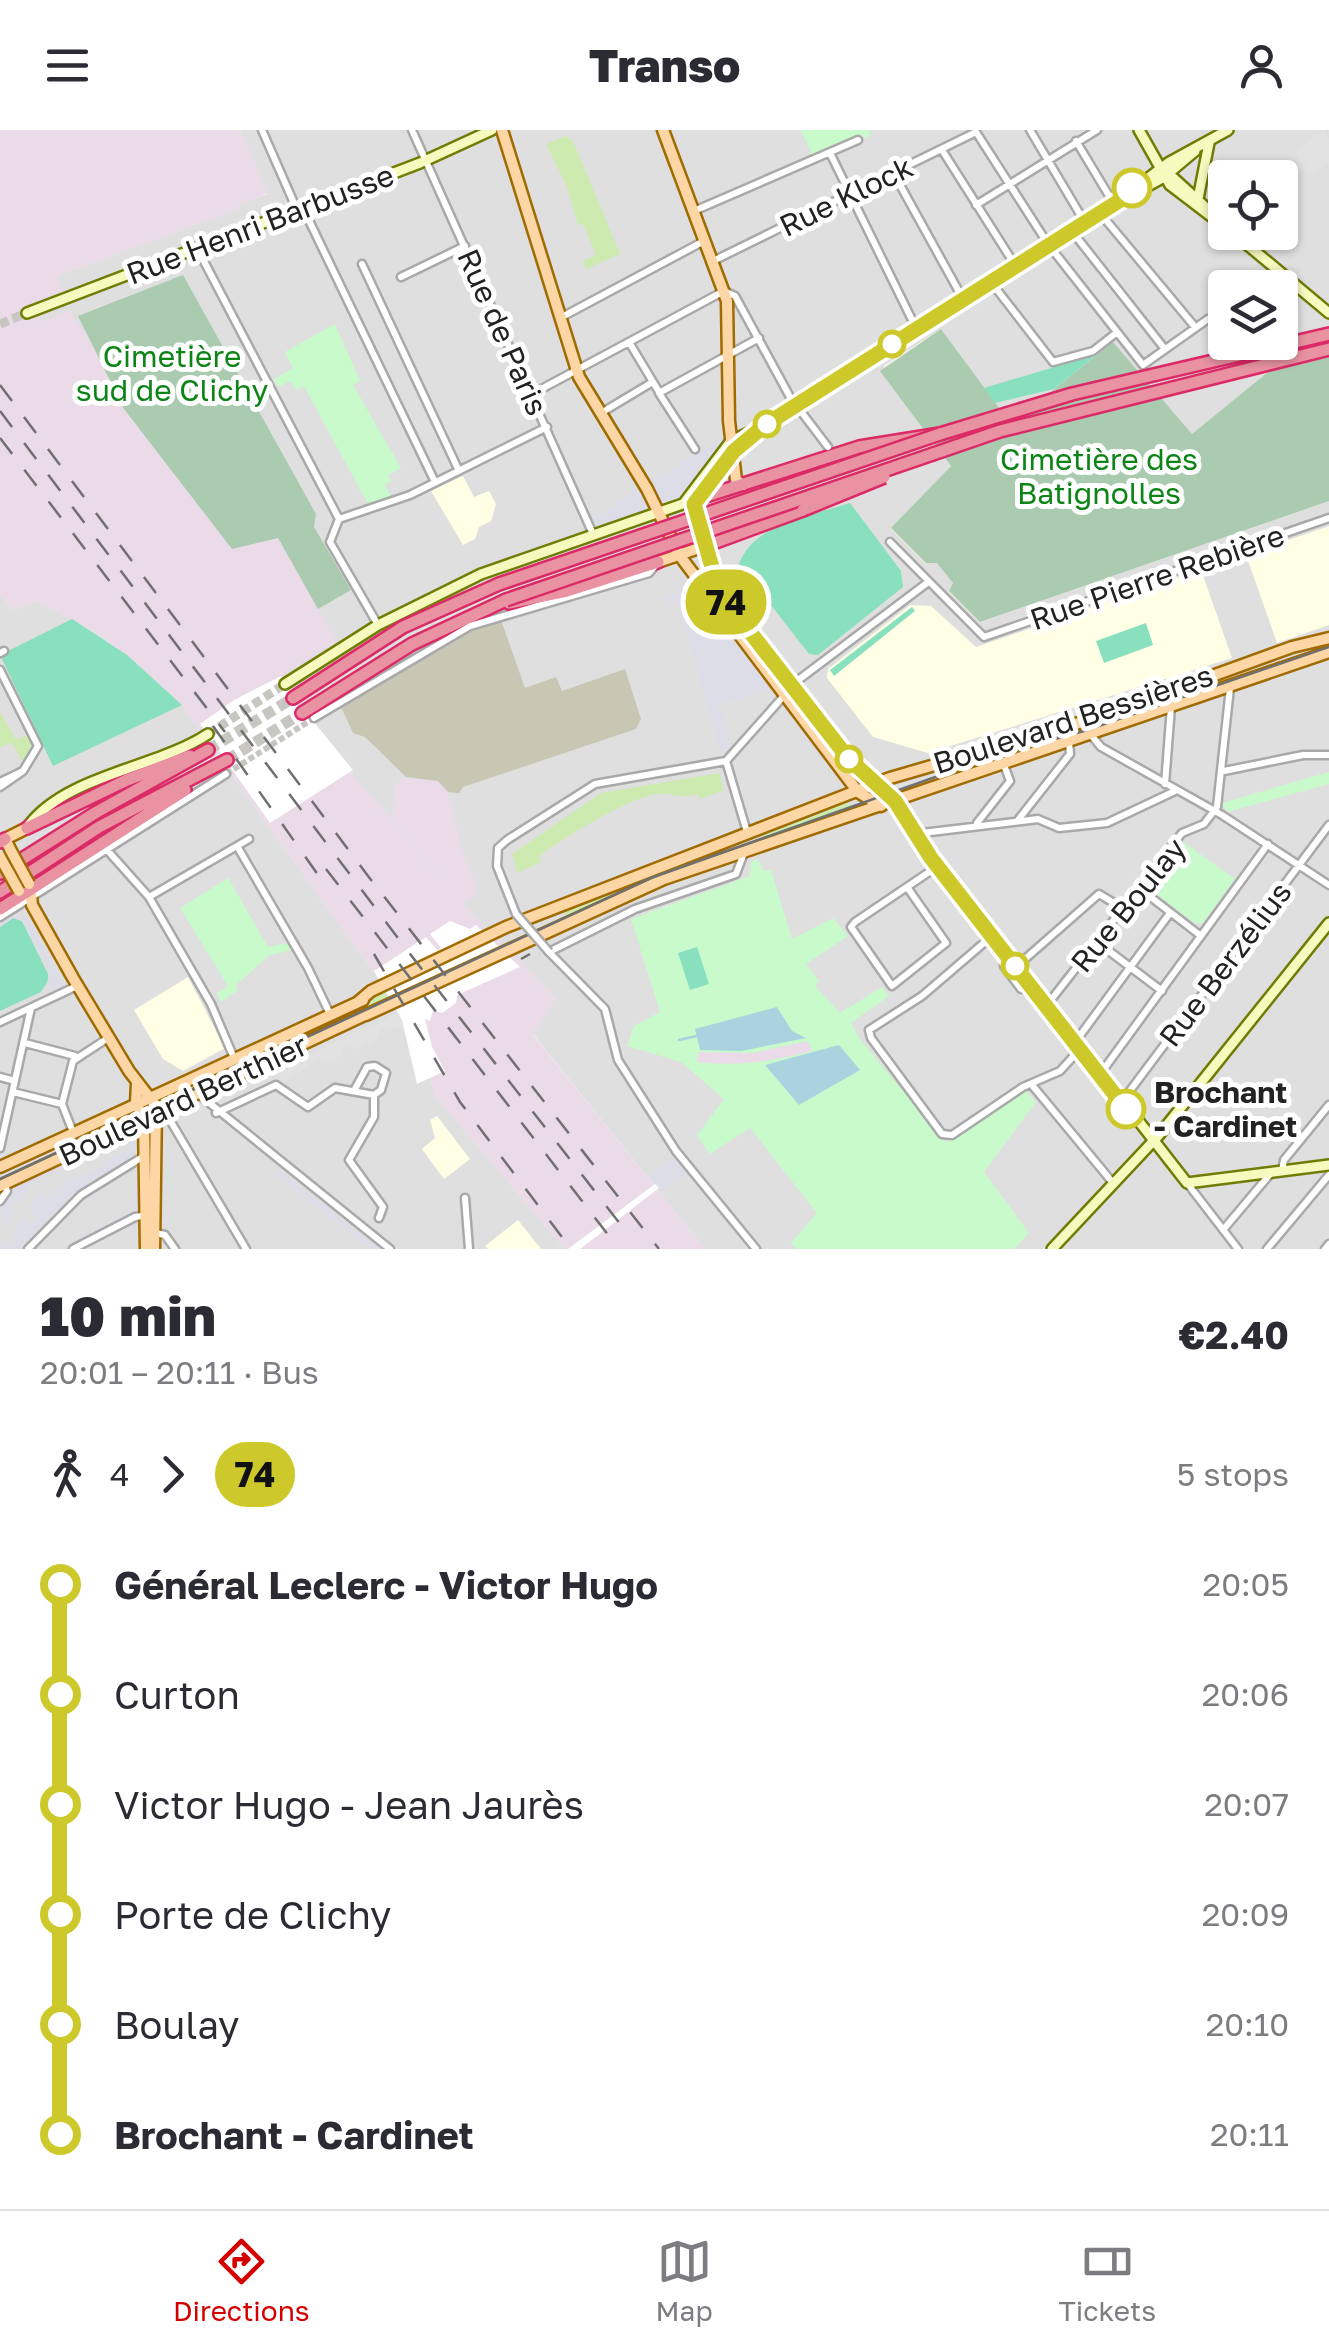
<!DOCTYPE html>
<meta charset="utf-8">
<style>
body{margin:0;font-family:"Golos Text",sans-serif;background:#f7f7f7;color:#2b2b33;height:100vh;display:flex;flex-direction:column;font-size:38px;white-space:nowrap}
*{box-sizing:border-box;margin:0}
p{font-size:32px;color:#7c7c81}
.icon{flex:none;width:55px;height:55px;fill:none;stroke:currentColor;stroke-width:2;stroke-linecap:round;stroke-linejoin:round}
.map{position:relative;height:1119px;overflow:hidden}
.panel{display:flex;flex-direction:column;background:#fff;flex:1}
.panel>*{flex:none}
.badge{padding:0 20px;border-radius:32px;font-size:35px;line-height:65px}
.buttons{position:absolute;left:1208px;top:30px;display:grid;gap:20px}
.buttons a{display:grid;place-items:center;width:90px;height:90px;border-radius:10px;background:#fff;box-shadow:0 2px 8px #0004;font-size:50px}
.map>.badge{position:absolute;translate:-50% -50%;box-shadow:0 0 0 5px #fff}
.legs{display:flex;align-items:center;gap:15px;height:110px;padding:0 40px;font-size:32px}
.legs p{margin-inline-start:auto}
.summary{display:flex;align-items:center;justify-content:space-between;height:170px;padding:0 40px}
h1{font-size:55px;font-weight:800;line-height:75px}
ul{padding:0 40px;list-style:none}
li{display:flex;align-items:center;gap:35px;height:110px;font-size:38px}
li i{display:grid;place-items:center;width:15px;height:100%;margin:0 12px;background:currentColor}
li i::after{content:'';width:25px;height:25px;margin:-12px;border:8px solid;border-radius:50%;background:#fff}
li p{margin-inline-start:auto}
li:first-child i{background:linear-gradient(#0000 50%,currentColor 0)}
li:last-child i{background:linear-gradient(currentColor 50%,#0000 0)}
header{display:flex;justify-content:space-between;align-items:center;height:130px;padding:0 40px;background:#fff;font-size:45px;font-weight:800}
.dock{display:flex;justify-content:space-around;align-items:center;height:140px;border-top:2px solid #e1e1e2;background:#fff;font-size:28px;color:#7c7c81}
.dock a{display:grid;justify-items:center;gap:5px}
.dock .active{color:#d40000}
.map>svg:first-child{display:block}
</style>
<header><svg class="icon" aria-label="menu" viewBox="0 0 24 24"><path d="M4 6h16M4 12h16M4 18h16"/></svg>Transo<svg class="icon" aria-label="person" viewBox="0 0 24 24"><circle cx="12" cy="8" r="4"/><path d="M4 21q1-7 8-7t8 7"/></svg></header>
<div class="map">
<svg width="1329" height="1119" viewBox="0 0 1329 1119">
<rect width="100%" height="100%" fill="#f2efe9"/>
<!-- residential -->
<path fill="#e0dfdf" fill-rule="evenodd" d="M240,0H1329V205L1321,198L1192,305L1011,295L941,199L883,236L951,336L891,399L925,433H937L949,444L953,453L949,462L980,492L1329,371V1119H705L533,904L555,868L480,795L303,586L280,546L286,423L279,408L232,420L124,280L88,207L37,191L22,177L65,161L59,157V145L237,79L236,75L267,64ZM1225,48H1280V102H1225ZM1225,158H1280V212H1225Z
M0,463L13,480L36,470L103,507L183,577L404,884L437,968L565,1119H0Z"/>
<!-- industrial -->
<path fill="#ebdbe8" d="M0,0H240L267,63L237,75L238,79L59,145V156L65,161L23,178L43,192L69,181L88,207L124,280L232,419L278,408L336,512L280,546L303,586L458,768L392,687L395,654L406,647L438,651L448,662L462,721L478,762L462,774L555,868L533,905L705,1119H565L437,968L404,884L183,577L103,507L36,470L13,480L0,463Z
M809,911L813,921L785,928L753,934L697,933L698,922L752,923Z"/>
<!-- education -->
<path fill="#ffffe5" d="M463,346L474,367L489,361L496,374L491,391L479,397L475,409L463,415L431,361Z
M1329,396V495L1277,513L1246,425Z
M1201,440L1232,528L928,623L873,607L827,548L828,539L910,475L931,476L976,517Z
M188,847L225,918L183,941L163,929L134,880Z
M437,986L470,1029L444,1049L422,1019L435,1008L430,990Z
M518,1090L541,1119H488L485,1116Z"/>
<!-- construction -->
<path fill="#c7c7b4" d="M501,490L525,558L556,547L562,561L625,539L641,589L636,599L463,657L459,663L448,662L438,651L406,647L365,607L353,603L340,575L476,496Z"/>
<!-- grass -->
<path fill="#cdebb0" d="M566,6L573,11L620,124L586,139L583,131L596,125L583,94L578,95L567,57L546,14Z
M1218,548L1224,555L1057,612L1054,602Z
M0,582L16,610L29,604L34,614L24,634L12,613L0,617Z
M1047,605L1049,615L966,644L960,628Z
M720,643L723,661L699,669L697,664C681,670 673,662 658,664C632,666 559,710 539,727L541,732L517,743L512,724L601,663Z
M845,671L856,681L763,713L760,704Z
M725,718L727,723L647,752L567,788L564,781L651,742Z
M385,862L388,869L178,969L173,960Z"/>
<!-- cemetery -->
<path fill="#aacbaf" d="M183,145L316,384L314,397L351,460L318,479L278,408L232,419L124,279L78,186Z
M1322,198L1329,205V371L980,492L949,461L953,453L937,433H926L891,398L951,336L880,241L941,199L1011,294L1113,212L1192,304Z"/>
<!-- park -->
<path fill="#c8facc" fill-rule="evenodd" d="M801,0H869L871,5L864,8L861,4L812,25Z
M335,194L360,251L353,255L401,338L388,345L391,351L385,355L391,367L369,376L304,256L296,260L290,251L278,257L274,249L293,238L285,222Z
M1329,642V654L1227,682L1222,673Z
M1182,711L1235,749L1203,793L1196,794L1152,761L1150,754Z
M757,729L764,741L771,740L792,809L833,788L848,806L806,834L819,851L815,856L840,883L882,857L889,866L851,893L859,908L945,1012L1026,961L1036,972L984,1042L1029,1103L1014,1119H796L791,1113L817,1083L750,998L710,1024L697,1005L724,969L681,932L627,916L634,896L660,882L631,789L750,746L751,732ZM808,911L812,921C774,931 736,937 697,932L698,922L752,923Z
M228,748L268,817L287,813L291,820L268,826L236,855L238,860L221,872L217,863L228,856L180,778Z"/>
<!-- pitch -->
<path fill="#88e0be" d="M1098,224L1054,259L995,273L984,258Z
M850,373L901,441L903,457L818,525L809,524L739,434C754,393 811,386 850,373Z
M912,477L915,481L834,546L830,540Z
M72,489L127,525L182,575L53,636L0,525Z
M1146,493L1153,515L1104,533L1096,511Z
M13,788L22,791L50,848L41,862L0,881V797Z
M697,817L709,854L690,860L678,823Z"/>
<!-- parking -->
<path fill="#e2e2e2" d="M1324,1L1329,9V33L1310,45L1295,20Z
M397,883L404,898L382,899L376,910L357,919L345,916L341,926L322,934L319,929L283,953L277,939Z"/>
<!-- plaza -->
<path fill="#dddde8" d="M725,306V316L682,368L661,372L649,354Z
M637,359L642,360L647,369L646,379L594,397L590,391Z
M693,456L770,559L720,574L730,609L728,619L720,622L678,472L669,474L667,468H660Z
M19,784L30,792L65,859L57,863L47,855L49,840L22,791L13,788L0,797L2,789Z
M135,999L141,1001V1021L78,1061L22,1119H1L6,1112L13,1116L18,1109L12,1104L23,1088L32,1094L37,1086L29,1079L40,1063L49,1069L67,1050L99,1040L104,1032L131,1018L127,1009L31,1053L21,1073L14,1070L9,1077L15,1082L3,1098L0,1081L15,1056Z
M675,1026L687,1042L662,1062L649,1046Z
M136,1034L141,1036V1082L58,1119L133,1080L136,1042L131,1039L77,1077L34,1119L91,1063Z
M281,1037L282,1043L369,1111L370,1107L380,1115V1119L368,1117L275,1044Z"/>
<!-- water -->
<path fill="#aad3df" d="M777,877L792,901L806,908L741,921L700,920L695,899Z
M839,915L860,940L799,975L765,935Z"/>
<!-- pier -->
<path fill="#fff" d="M281,546L303,586H309L353,640L270,693L200,594L234,570Z
M450,791L470,799L476,795L520,837L457,865L456,873L442,883L433,880L430,891L425,889L432,917L445,941L417,954L402,890L374,841L426,807L438,821L441,818L430,804Z
M655,1054L659,1058L580,1119H568Z"/>
<g fill="none" stroke-linecap="round" stroke-linejoin="round">
<!-- stream -->
<path stroke="#aad3df" stroke-width="2.5" d="M679,910L697,906"/>
<!-- street-tunnel -->
<path stroke="#c8c6c1" stroke-width="6" stroke-dasharray="6 3" stroke-linecap="butt" d="M226,644L314,588"/>
<!-- secondary-tunnel -->
<path stroke="#c8c6c1" stroke-width="9" stroke-dasharray="9 4.5" stroke-linecap="butt" d="M0,194L27,183
M208,604L285,554"/>
<!-- highway-tunnel -->
<path stroke="#c8c6c1" stroke-width="11" stroke-dasharray="11 5.5" stroke-linecap="butt" d="M208,620L293,568
M227,630L302,583"/>
<!-- street casing -->
<g stroke="#a9a9a9" stroke-width="11">
<path id="street" d="M262,0L297,80
M412,0L593,404
M1030,0L1084,91
M976,2L1048,114L1143,235L1208,189L1225,184
M1076,11L1114,74
M942,20L1015,135
M830,23L916,198
M894,44L963,169
M976,75L1097,0
M303,78L435,352
M694,81L858,10
M1100,83L1195,197
M1071,100L1164,218
M197,118L339,389
M713,131L976,2
M362,134L459,341
M401,147L465,116
M991,152L1053,232L1093,221L1116,203
M1280,164L1291,154
M560,188L704,111
M629,212L659,262
M532,264L724,161L735,166L790,267L828,317
M601,283L651,253
M695,319L659,263L759,208
M339,389L410,365L547,297
M339,389L330,412L378,495
M890,412L984,507L1329,388
M0,523L4,521
M0,540L38,616L23,641L0,652
M314,588L470,496L649,443L656,435
M1091,605L1101,617L1222,685L1329,755
M726,631L797,551L927,453
M726,631L747,702
M1224,641L1303,625H1329
M1165,654L1171,577
M0,657L23,641
M1018,690L1070,624L1069,612
M977,693L1010,651L1004,635
M914,704L1038,689L1059,698L1107,693L1175,661
M237,716L308,838L330,884
M108,721L149,767L211,874L234,928
M744,723L736,744L635,779L549,822L605,879L618,930L676,1021L756,1119
M907,757L946,813L892,856L851,797L855,792L938,736
M1139,758L1201,806
M149,767L249,709
M516,784L497,736L498,718L507,710L595,654L726,631
M0,787L226,644
M992,806L922,866L869,900L871,908L942,1004L952,1005L1023,957L1060,941L1081,918
M1097,812L1162,861
M1006,824L1004,836L1021,859L1034,860
M1017,836L1099,764L1124,779
M1047,875L1182,703L1204,694L1217,677L1230,558
M0,892L77,856
M1076,911L1170,783
M25,913L75,926
M1101,943L1268,714
M0,947L15,951
M1032,955L1113,1053
M355,959L367,937L375,936L386,943L381,960L374,965V987L349,1030L383,1077L379,1088
M13,962L62,974
M197,963L390,1119
M1123,970L1329,695
M164,980L246,1119
M216,983L276,955L308,977L335,958L374,965
M73,1002L62,974L73,931L108,908
M0,1018L31,878
M1282,1041L1284,1030L1329,975
M1187,1053L1238,1119
M465,1068L469,1119
M0,1071L7,1061L5,1054
M1223,1100L1271,1043
M155,1103L165,1105L175,1119
M28,1119L81,1065L144,1026
M73,1119L135,1087L149,1085
M1267,1119L1329,1045
M1325,1119L1329,1114"/>
</g>
<!-- secondary casing -->
<g stroke="#707d05" stroke-width="14">
<path id="secondary" d="M1139,0L1170,55L1225,97
M1168,43L1212,83
M1122,68L1168,33L1228,0
M1198,69L1209,13
M1232,102L1329,183
M27,183L420,33L492,0
M734,321L765,295L1084,91L1164,47L1195,21
M684,373L731,311L765,295
M285,554L378,495L481,444L697,369
M895,671L901,686L1187,1053L1329,1035
M29,695C67,645 157,638 208,604
M1052,1119L1159,1005L1329,793"/>
</g>
<!-- primary casing -->
<g stroke="#a06b00" stroke-width="15">
<path id="primary" d="M502,0L579,247L647,359L680,426L858,662L881,676
M663,0L727,171L729,291L736,350L743,355
M734,321L694,375L719,462L848,628L895,671
M658,432L705,416
M11,721L5,709L27,698
M30,756L32,775L73,848L129,941L156,976L154,1119
M358,872L371,861L506,797L890,648L1096,588L1292,517L1329,508
M366,885L664,749L1329,522
M137,953L136,973L144,991L146,1119
M0,1037L363,870
M0,1056L369,883"/>
</g>
<!-- highway casing -->
<g stroke="#dc2a67" stroke-width="16">
<path id="highway" d="M933,324L1000,301L1329,219
M697,369L859,317L940,304L1072,264L1329,204
M705,416L803,380
M509,473L567,461L658,432
M293,568L403,497L499,454
M302,583L412,514L506,470
M27,698L127,650L190,626
M0,712L5,709
M0,743L95,683L208,620
M0,762L99,697L227,630
M0,779L185,660"/>
</g>
<!-- street -->
<use href="#street" stroke="#fff" stroke-width="6"/>
<!-- secondary -->
<use href="#secondary" stroke="#f7fabf" stroke-width="9"/>
<!-- primary -->
<use href="#primary" stroke="#fcd6a4" stroke-width="10"/>
<!-- highway -->
<use href="#highway" stroke="#e892a2" stroke-width="11"/>
<!-- tram -->
<path stroke="#707070" stroke-width="2.5" d="M0,1049L651,748L1000,624L1084,601L1329,517"/>
<!-- rail -->
<path stroke="#707070" stroke-width="2.5" stroke-dasharray="20 20" stroke-linecap="butt" d="M0,255L368,746L659,1119
M0,281L407,820L628,1104
M0,308L225,602
M213,596L328,759
M326,739L619,1119
M374,824L460,972L571,1119
M521,829L530,824"/>
<!-- street-bridge casing -->
<g stroke="#a9a9a9" stroke-width="11" stroke-linecap="butt">
<path id="street-bridge" d="M516,784L549,822"/>
</g>
<!-- primary-bridge casing -->
<g stroke="#a06b00" stroke-width="15" stroke-linecap="butt">
<path id="primary-bridge" d="M11,721L29,754
M0,727L19,761"/>
</g>
<!-- highway-bridge casing -->
<g stroke="#dc2a67" stroke-width="16" stroke-linecap="butt">
<path id="highway-bridge" d="M803,380L884,347
M499,454L940,304
M506,470L933,324"/>
</g>
<!-- street-bridge -->
<use href="#street-bridge" stroke="#fff" stroke-width="6"/>
<!-- primary-bridge -->
<use href="#primary-bridge" stroke="#fcd6a4" stroke-width="10"/>
<!-- highway-bridge -->
<use href="#highway-bridge" stroke="#e892a2" stroke-width="11"/>
</g>
<g fill="none" stroke-linecap="round" stroke-linejoin="round">
<!-- line-1 casing -->
<g stroke="#fff" stroke-width="22">
<path id="line-1" d="M1126,979L931,728L895,671L848,628L719,462L694,374L734,321L765,295L1119,71L1132,58"/>
</g>
<!-- line-1 -->
<use href="#line-1" stroke="#cec92a" stroke-width="15"/>
</g>
<!-- markers -->
<g fill="#fff" stroke="#cec92a" stroke-width="5">
<circle cx="1132" cy="58" r="18"/>
<circle cx="892" cy="214" r="12"/>
<circle cx="767" cy="294" r="12"/>
<circle cx="849" cy="629" r="12"/>
<circle cx="1015" cy="836" r="12"/>
<circle cx="1126" cy="979" r="18"/>
</g>
<g text-anchor="middle" dominant-baseline="central" stroke-width="10" stroke-linejoin="round" paint-order="stroke">
<!-- street labels -->
<g font-size="30" fill="#222" stroke="#fff">
<text transform="translate(846 66) rotate(-26)">Rue Klock</text>
<text transform="translate(260 94) rotate(-21)">Rue Henri Barbusse</text>
<text transform="translate(503 202) rotate(66)">Rue de Paris</text>
<text transform="translate(1157 447) rotate(-19)">Rue Pierre Rebière</text>
<text transform="translate(1073 589) rotate(-18)">Boulevard Bessières</text>
<text transform="translate(1128 775) rotate(-51)">Rue Boulay</text>
<text transform="translate(1225 834) rotate(-53)">Rue Berzélius</text>
<text transform="translate(183 970) rotate(-25)">Boulevard Berthier</text>
</g>
<!-- park labels -->
<g font-size="30" fill="#0c8416" stroke="#fff">
<text x="172" y="226">Cimetière<tspan x="172" dy="34">sud de Clichy</tspan></text>
<text x="1099" y="329">Cimetière des<tspan x="1099" dy="34">Batignolles</tspan></text>
</g>
<!-- stop labels -->
<g font-size="30" font-weight="bold" fill="#222" stroke="#fff" text-anchor="start">
<text x="1154" y="962">Brochant<tspan x="1154" dy="34">- Cardinet</tspan></text>
</g>
</g>
</svg>
<div class="buttons">
<a><svg class="icon" aria-label="locate" viewBox="0 0 24 24"><circle cx="12" cy="12" r="6"/><path d="M12 2v4M12 18v4M2 12h4M18 12h4"/></svg></a>
<a><svg class="icon" aria-label="layers" viewBox="0 0 24 24"><path d="M12 4l9 5-9 5-9-5zM3 14l9 5 9-5"/></svg></a>
</div>
<b class="badge" style="left:726px;top:472px;background:#cec92a;color:#111">74</b>
</div>
<section class="panel">
<div class="summary"><div><h1>10 min</h1><p>20:01 – 20:11 · Bus</p></div><b>€2.40</b></div>
<div class="legs"><svg class="icon" aria-label="walk" viewBox="0 0 24 24"><circle cx="13" cy="4" r="2"/><path d="M13 8l-2 6 4 7M11 14l-3 7M7 12l3-4h3l4 4"/></svg>4<svg class="icon" aria-label="forward" viewBox="0 0 24 24"><path d="M9 5l7 7-7 7"/></svg><b class="badge" style="background:#cec92a;color:#111">74</b><p>5 stops</p></div>
<ul>
<li><i style="color:#cec92a"></i><b>Général Leclerc - Victor Hugo</b><p>20:05</p></li>
<li><i style="color:#cec92a"></i><span>Curton</span><p>20:06</p></li>
<li><i style="color:#cec92a"></i><span>Victor Hugo - Jean Jaurès</span><p>20:07</p></li>
<li><i style="color:#cec92a"></i><span>Porte de Clichy</span><p>20:09</p></li>
<li><i style="color:#cec92a"></i><span>Boulay</span><p>20:10</p></li>
<li><i style="color:#cec92a"></i><b>Brochant - Cardinet</b><p>20:11</p></li>
</ul>
</section>
<nav class="dock">
<a class="active"><svg class="icon" aria-label="directions" viewBox="0 0 24 24"><path d="M12 3l9 9-9 9-9-9zM9 14v-3h6M13 9l2 2-2 2"/></svg>Directions</a>
<a><svg class="icon" aria-label="map" viewBox="0 0 24 24"><path d="M3 6l6-2 6 2 6-2v14l-6 2-6-2-6 2zM9 4v14M15 6v14"/></svg>Map</a>
<a><svg class="icon" aria-label="tickets" viewBox="0 0 24 24"><path d="M3 7h18v10H3zM15 7v10"/></svg>Tickets</a>
</nav>
